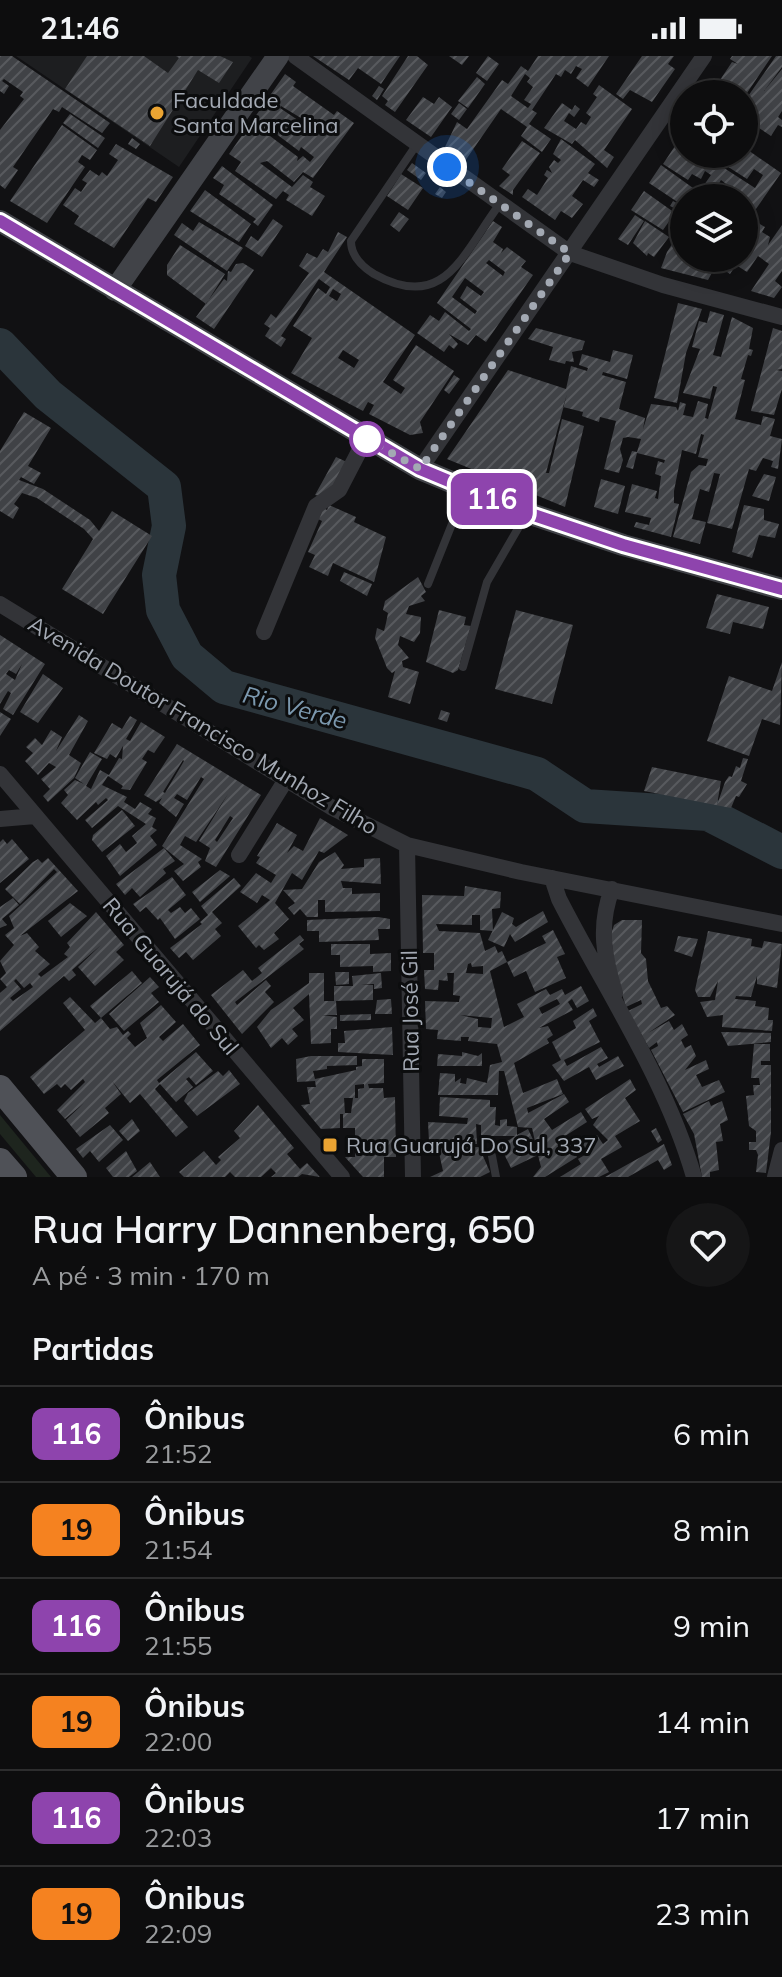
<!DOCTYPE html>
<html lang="pt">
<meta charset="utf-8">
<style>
body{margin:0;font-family:Mulish,sans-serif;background:#161617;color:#f1f3f6;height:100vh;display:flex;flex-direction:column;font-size:30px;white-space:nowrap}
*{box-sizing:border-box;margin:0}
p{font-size:26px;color:#9a9c9e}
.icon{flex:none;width:44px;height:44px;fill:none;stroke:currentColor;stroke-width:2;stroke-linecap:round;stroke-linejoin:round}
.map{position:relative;height:1121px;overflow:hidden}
.panel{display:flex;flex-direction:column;background:#0d0d0e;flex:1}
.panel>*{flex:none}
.badge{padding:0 16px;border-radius:12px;font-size:28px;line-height:52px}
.tools{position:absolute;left:670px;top:24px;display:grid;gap:16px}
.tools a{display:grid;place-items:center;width:88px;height:88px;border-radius:50%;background:#0d0d0e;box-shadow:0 4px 20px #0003,0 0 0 2px #2d2d2e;font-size:40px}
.you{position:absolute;width:40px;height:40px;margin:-20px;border:6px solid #fff;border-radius:50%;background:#1a73e8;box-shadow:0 0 0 12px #1a73e833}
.map>.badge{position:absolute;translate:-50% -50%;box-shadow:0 0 0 4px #fff}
h2{padding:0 32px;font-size:30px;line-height:72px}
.round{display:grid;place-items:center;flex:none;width:84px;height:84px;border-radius:42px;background:#161617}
.overview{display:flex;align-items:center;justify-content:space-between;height:136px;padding:0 32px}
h1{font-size:38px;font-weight:600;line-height:60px}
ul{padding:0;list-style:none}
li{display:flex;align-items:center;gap:24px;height:96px;padding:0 32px;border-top:2px solid #2d2d2e}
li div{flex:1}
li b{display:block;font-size:30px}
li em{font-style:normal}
li .badge{min-width:88px;font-weight:700;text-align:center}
.status{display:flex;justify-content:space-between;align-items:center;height:56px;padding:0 40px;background:#0d0d0e;direction:ltr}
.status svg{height:22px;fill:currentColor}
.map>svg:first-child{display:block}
</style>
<div class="status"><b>21:46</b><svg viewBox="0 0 49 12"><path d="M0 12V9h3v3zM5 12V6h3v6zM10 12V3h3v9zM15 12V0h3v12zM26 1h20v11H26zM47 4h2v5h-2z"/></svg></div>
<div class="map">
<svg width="782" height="1121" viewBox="0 0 782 1121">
<defs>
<pattern id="building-hatch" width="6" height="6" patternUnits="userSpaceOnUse" patternTransform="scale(2)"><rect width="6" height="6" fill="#404246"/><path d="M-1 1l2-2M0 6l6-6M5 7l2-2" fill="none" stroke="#585a5e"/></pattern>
</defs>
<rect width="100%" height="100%" fill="#111113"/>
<!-- built -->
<path fill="#1d1e20" d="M16,0H249L252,2L179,111Z"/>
<!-- green -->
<path fill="#1e251e" d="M0,1060V1059L51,1121H36L0,1078Z"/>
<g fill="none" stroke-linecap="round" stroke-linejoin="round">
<!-- river -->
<path stroke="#2b353b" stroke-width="34" d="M0,289L48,339L164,431L169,470L159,519L163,554L187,600L224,631L537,718L585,750L708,758L782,796"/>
</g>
<!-- building -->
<path fill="url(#building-hatch)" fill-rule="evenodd" d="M0,0H12L110,67L102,77L62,51L59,56L53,53L13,111L18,114L5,133L0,129V74L24,43L20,40L23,36L4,23L2,25L9,30L4,38L0,35Z
M87,0H144L168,17L179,2L176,0H220L233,6L219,27L198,14L150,90L65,33Z
M313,0H400L381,28L358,12L349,24Z
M408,0H417L428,9L395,56L385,49L388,45L382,40Z
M449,0H469L462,9Z
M488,0L499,8L487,25L476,17Z
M538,0H609L588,31L576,22L582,13L576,10L571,18L565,14L561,21L556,18L532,54L537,57L529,68L551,83L542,96L521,80L527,71L501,53L465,105L445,91L457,66L467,73L502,24L508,28L521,10L528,15ZM525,18L530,22L527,26L533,31L524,44L531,48L528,52L511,40Z
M642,0H674L668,8L675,13L652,46L630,34L623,43L616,38Z
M732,0H772L747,37L718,38L725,27L720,24L732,6L738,8L730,3Z
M776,0H782V11L764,35L782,13V55L778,61L782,64V71L778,69L771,80L759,72L745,92L781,117L749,163L744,160V142H730L735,135L721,124L716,132L726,142H695L711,119L705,115L701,123L692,118L688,124L663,108L679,84L684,88V98L704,99L755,132L763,119L754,113L747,123L719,105L723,98H744V66L755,51L744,46Z
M285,18L296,26L293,30L334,59L337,55L354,67L313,122L303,116L294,126L267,105L260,107L292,131L303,119L313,126L310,131L325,140L312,160L286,144L289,139L283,135L276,143L235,115L241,106L229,98ZM281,50L306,65L317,77L280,52ZM267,71L299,95L301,91L314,101L310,106L303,100L297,105L298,101L266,77Z
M477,21L485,28L468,52L458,45Z
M599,29L632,53L604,94L614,101L607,112L575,84L572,88L544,72L562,47L572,54L575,49L580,53L574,61L569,57L564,65L576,73L581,66L586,69L591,61L586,57L597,41L593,38Z
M379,30L384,33L377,44L372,40Z
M423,41L434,48L439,41L452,51L431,81L406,64Z
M459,47L467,53L459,64L451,58Z
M70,58L105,82L98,92L63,67Z
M62,69L97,94L90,104L82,99L78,106L85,111L47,167L10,145Z
M132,82L140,88L136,93L128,88Z
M561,83L595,108L588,117L599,124L594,131L583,124L572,140L583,148L572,162L561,155L555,164L522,141L528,133L537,139L548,122L544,119L547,114L552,117L549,111L554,104L558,107L561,104L553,98Z
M522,85L540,97L513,134V139L499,130L510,119L502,113Z
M116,88L173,121L156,146L148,142L114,192L74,168L79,160L63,149L75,132L81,136L87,127L82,124L90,114L99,120L102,116L107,120L118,104L109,98Z
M412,107L426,117L421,124L407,114Z
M661,109L693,132L682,149L649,127Z
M222,110L273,149L258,170L253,166L256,163L219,138L224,129L213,122Z
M401,118L423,132L408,154L387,140Z
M440,131L446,136L442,142L435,138Z
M205,134L251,168L239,186L190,155Z
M644,135L675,157L663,174L631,154Z
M673,145L684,151V157L670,150Z
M399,156L409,163L399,176L390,169Z
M635,159L644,165L628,189L618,183Z
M750,162L765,171L762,176L770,181L768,189L782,169V215L775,225L782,231L774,242L751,235L769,208L758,200L747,216L736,209L730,218L718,210L723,202H744V171Z
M273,163L283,170L262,201L245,190L251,180L258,185Z
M493,165L502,171L493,186L503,193L501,197L507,191L526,205L521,211L533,219L486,286L476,279L468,289L449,278L458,288L454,293L449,289L444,296L417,277L430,259L439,265L445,256L469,275L471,273L437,247ZM489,204L505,216L503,220L486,207ZM465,222L484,236L481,240L467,230L460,242L477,255L475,258L452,241Z
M645,165L669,181L654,201L648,197L647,200L633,187Z
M199,166L243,192L227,215L174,179L182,167L193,175Z
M684,170L686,202L683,206L689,202H720L708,224L661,212L667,196Z
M338,176L347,181L324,216L415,279L383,326L401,338L405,332L393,324L416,289L454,315L420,366L423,377L410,379L369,358L374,349L368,346L363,355L291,317L312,282L293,270L318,232L326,238L330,231L319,223L281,280L286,283L281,291L265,280L270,272L264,268L271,258L276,262L309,217L299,210L307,197L317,202L323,193L328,196ZM333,233L341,238L337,245L329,240ZM343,294L359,304L354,312L338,302Z
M180,189L225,218L206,248L167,219V209Z
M243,207L254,214L214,273L196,261L224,223L227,225L228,215L231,216L236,208Z
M678,247L702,253L686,297L677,347L654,342Z
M710,255L724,259L713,299L721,301L732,261L753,272L749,293L753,294L751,300L748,299L741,323L745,324L735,363L761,369L763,360L775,363L770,380L782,383L778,413L771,411L773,405L763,402L756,415L749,413L732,473L707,467L720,418L714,417L709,436L700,433L692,463L706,466L700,488L673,481L691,416L699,409L706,410L708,403L698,401L704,379L701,378L696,398L682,394L674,435V447L679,448L671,481L634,471L636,466L649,469L651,462L625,456L632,428L657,435L655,442L658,443L661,420L655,418L658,405L664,407L665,404L637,397L633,413L626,411L632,395L637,396L641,383L628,381L623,382L620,393L623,404L619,417L604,413L616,365L600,361L599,366L582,360L583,356L563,351L567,338L546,417H549L562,363L584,370L565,451L447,403L508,314L566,333L571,310L587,315L588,312L579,309L582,298L610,306L613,294L633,299L627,323L603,316L602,319L626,326L619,353L645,362L643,373L651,348L676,351L678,355L680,346L686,348L683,359L693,361L698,345L708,348L705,362L708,363L717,331L713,330L710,343L683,337L700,293L692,291L699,265L707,267Z
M536,272L585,285L582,294L572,296L574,306L566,305L565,308L549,304L553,291L528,283Z
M773,272L782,275V313L776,314L782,315V333L774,359L751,355Z
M454,319L460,323L449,338L444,334Z
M24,356L51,372L28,410L41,417L34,428L21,421L19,424L43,433L90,464L99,475L112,455L152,480L103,558L62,533L93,483L84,473L37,442L22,437L14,448L19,452L13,463L0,455V395Z
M336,401L349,407L335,434L320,440L315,439Z
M764,418L776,421L769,445L752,440Z
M601,423L625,430L618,458L594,451Z
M329,449L356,461L354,466L386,481L374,526L333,507L328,520L309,511L315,499L308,496L322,465L318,463L323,452L327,454Z
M744,449L764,453V464L779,468L775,482L759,479L752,502L732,496Z
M344,516L372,528L367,540L340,525Z
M418,521L426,536L421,540L425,545L409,550L406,558L421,561L420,577L414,586L400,580L398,589L409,602L402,605L403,611L419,616L410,648L388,641L395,615L392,617L387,612L375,582L377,572L384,575L386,567L388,557L383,554L385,545Z
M717,538L769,551L763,573L733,566L730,578L706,572Z
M439,554L466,561L464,569L471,570L458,614L453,617L426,606Z
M516,554L573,569L552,648L495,633Z
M0,579L45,608L13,659L3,653L11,637L8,635L0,648ZM22,608L15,624L6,618L9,614L16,618Z
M782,606L780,669L762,663L749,700L707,685L729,620L772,635Z
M43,618L63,632L38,667L20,656Z
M441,654L450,657L447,666L438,663Z
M0,656L11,663L0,680Z
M79,659L88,665L69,699L81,707L74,722L48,746L43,740L50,733L41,723L56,711L49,707L38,719L25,705L33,697L26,691L35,682L42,689L51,674L62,681L56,695Z
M130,660L137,664L126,683L130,685L141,666L165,681L154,697L148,694L142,703L147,706L130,734L121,733L123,730L108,720L102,729L127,741L124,746L135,753L140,746L152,753L148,758L156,762L152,771L157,774L150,780L157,789L120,820L106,800L120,788L126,796L137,787L132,780L146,768L118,750L92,772L85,764L108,744L106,742L98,749L96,746L77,764L61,747L68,739L64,734L75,724L84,728L75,722L90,696L102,703L86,730L91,733L100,714L109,719L119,702L122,703L123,690L116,702L110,698L107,703L94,697L112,667L122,673Z
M177,688L261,739L216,811L205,805L210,792L199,785L228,738L196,786L185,780L180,789L202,803L198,806L201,811L183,825L174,815L184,808L162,790L204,723L201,721L187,744L177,738L174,742L184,748L176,761L159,747L162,742L156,746L144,739ZM183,704L184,705L165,737L163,736ZM230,760L233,762L217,786L215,784Z
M743,702L748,703L741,725L747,728L739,741L736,740L731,752L644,735L652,711L721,725L717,749L725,726L729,720L732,721L736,710L740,712Z
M122,754L135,770L102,796L92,784L93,779Z
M320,762L348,779L324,797L319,795L302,824L292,817L275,847L289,863L274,877L279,883L264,894L259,889L256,892L238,870L270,844L262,839L257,847L240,836L256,817L271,827L276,819L256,807L260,801L257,800L277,767L297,779L287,797L294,790L303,795Z
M3,783L7,788L12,783L29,803L0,827V786Z
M164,792L175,805L163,813L166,817L140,841L132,832L125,839L116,828Z
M335,796L344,809L341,813L364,811V803L380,802L381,828L341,825L343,832H352V838L380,837V855L325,856V844H318V861H307L300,853L294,859L288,852L295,847L283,834L302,833L319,806Z
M48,802L78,835L20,880L27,877L39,891L35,895L50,908L38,918L41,921L68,901L64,898L70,891L67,887L96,856L124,889L116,896L124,904L95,930L78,911L101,889L72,914L76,919L69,925L64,920L0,975V937L7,931L0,923L6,917L0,905L14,889L5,879L14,872L9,860L57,816L54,813L20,848L5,833L33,806L38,803L42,807ZM16,923L24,932L30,927L33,931L13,945L10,942L21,933L14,925Z
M220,814L230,820L200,846L192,836Z
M172,821L186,839L168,854L171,857L180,851L185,857L191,852L200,863L175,883L160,862L158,864L146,851L140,856L133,848Z
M234,822L241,830L212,856L222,867L215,873L221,880L193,904L186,896L179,902L170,892L202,868L200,866L208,859L201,850Z
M465,830L501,836L500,852L492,853L493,875L480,874V859H472V869L436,868L439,875L480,877L485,895L495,890L498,897L502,895L507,906L546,887L542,880L553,874L565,898L557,901L566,922L535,936L526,915L514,921L507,906L490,915L504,971L524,961L517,948L546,933L550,939L562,933L565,939L581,930L589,945L577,952L572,943L568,946L573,954L539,972L548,970L553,979L547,983L549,987L514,1007L523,1037L557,1023L563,1038L527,1052L528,1057L564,1038L569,1046L544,1063L552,1074L581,1056L587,1066L565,1080L577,1101L545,1121H533L541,1111L538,1099L511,1112L500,1090L515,1080H481V1069L476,1068L477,1088L429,1086L428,1066L467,1068L468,1062L439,1060L440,1041L490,1044V1051H496L495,1069L500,1070V1064L507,1063V1070L517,1071V1079L528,1073L536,1090L532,1072L518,1071L504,1015H499L498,1039H438L440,1017L455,1018V1026L461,1022L460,1027L466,1028L467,1022L487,1027L490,1009L502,1006L497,988L468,985L469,981H461V985L437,983L438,974L426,973L425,945L459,946L460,940L453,939L454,917H447L448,925L439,924L438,934L425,933L424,914H434V897H423L422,839L464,840ZM471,907L472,911L483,910V918L466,917L468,908ZM557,943L560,948L542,958L539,952ZM460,959L492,962L491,972L478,971V963Z
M13,842L19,849L2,863L7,869L0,872V851Z
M70,847L87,860L61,881L48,865Z
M543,855L548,866L515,886L510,878L504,891L488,884L502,856L514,862L512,868L516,871Z
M378,861L390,863V873H378L379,884L319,886V875H307V864Z
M622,864H642L641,897L646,903L648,925L661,952L667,950L675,959L648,977L669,965L674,974L682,968L688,979L681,984L685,992L691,989L696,1000L685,1014L706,1004L709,1013L696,1019L702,1031L719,1024L725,1036L683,1056L651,994L658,990L657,986L649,992L628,955L642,948L641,944L626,951L615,916L611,878L614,869Z
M708,875L752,883L751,890L762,892L764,885L782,888L777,932L757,928V920L751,941L736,940L735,943L756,945L755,950L769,952L768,964H773L772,975L722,971L723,959L707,961L700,946L715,944L718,925L710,941H698L695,934Z
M300,879L304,884L299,888L304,893L235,946L237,949L266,924L271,930L265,936L274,946L242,978L211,939L243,914L252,925L262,917L258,912Z
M678,880L698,883L692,901L674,895Z
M331,888H370V898L391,897V915L373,916V910L340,911V899H331Z
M132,915L142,927L101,962L90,950Z
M335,916H349V928L336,929Z
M309,917H324V945H336L337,959H322L337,961V973H331V987L311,988L309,938L293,952L304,964L292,973L298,980L288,989L282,982L271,992L257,971L271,954L309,927Z
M381,917L382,932L374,933V928H361L373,929V944L334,945V930H353L352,920Z
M150,921L159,931L151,937L159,946L124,975L109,958Z
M70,941L95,967L101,962L110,973L117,971L123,979L128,975L131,978L127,982L135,991L147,982L140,967L161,949L176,966L159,981L163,985L183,968L200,989L157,1024L159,1027L196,996L213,1015L196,1029L189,1021L186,1023L193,1031L176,1046L160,1028L155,1033L188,1071L176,1081L140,1038L130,1047L112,1025L121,1038L105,1052L109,1057L80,1081L66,1064L84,1047L65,1063L57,1054L85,1026L83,1023L71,1034L65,1028L61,1032L57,1028L44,1038L30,1021L85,974L63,947Z
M391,943L392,958H375L377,944Z
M593,952L597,960L589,965L600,986L564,1004L567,1010L601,991L608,1002L597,1008L599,1011L618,1000L624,1010L596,1024L589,1011L564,1025L552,1009L561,1004L552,986L576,972L573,965Z
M371,958V964L340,965V959Z
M392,971L393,999L338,996V987H345L344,975Z
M721,976L771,977V986L728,990Z
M754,988H770V1005H761V1009H771V1076L766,1117L756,1116L758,1099L756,1094H749V1086H756V1075L749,1070L746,1040L754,1039L753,1029H760L759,1022H751Z
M462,996L478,1000L482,997V1010H437L438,998L462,1000Z
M311,1000H357V1009L327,1010V1013L313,1015L315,1023L356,1014V1011L362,1010V1003H384V1027L368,1028L369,1032H383L384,1042L395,1041L396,1101H384V1121H363L345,1101H355V1072H343V1058H340V1072L321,1073L301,1049L310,1048L307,1031H316L315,1025L297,1026L296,1003ZM364,1028V1032L358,1033V1042H353L351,1057H345L344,1042H355V1029Z
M229,1014L240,1028L197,1060L184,1045L188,1037L218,1015L223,1020Z
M630,1023L636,1034L625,1042L640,1065L615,1080L622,1091L601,1103L609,1116L599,1121H560L581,1108L578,1103L588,1097L582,1088L597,1079L603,1088L608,1084L593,1069L599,1060L592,1063L585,1053Z
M709,1045L711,1050L722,1045L728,1064L720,1068L723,1085L716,1086L719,1114L710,1116V1121H702L694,1078L683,1058Z
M258,1049L294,1092L287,1098L300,1113L307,1107L320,1121L302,1118L298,1121H271L276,1117L271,1112L261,1121H235L230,1116L225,1121H184L179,1116L204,1095L216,1109L221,1104L218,1101L240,1082L234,1075Z
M132,1063L140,1075L128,1085L119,1075Z
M110,1069L123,1084L99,1106L90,1095L83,1102L76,1093Z
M656,1072L662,1084L658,1087L651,1075Z
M664,1088L672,1109L664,1114L658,1104L628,1121H605Z
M479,1091L490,1116L480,1121H430L443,1115L438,1092Z
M126,1095L137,1115L129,1121H113L106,1112Z
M150,1106L160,1121H132Z"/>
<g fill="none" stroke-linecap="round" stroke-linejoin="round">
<!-- lane -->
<path stroke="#333438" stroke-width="8" d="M417,88L351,185C351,200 361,210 374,218C444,257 462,199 499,149
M428,528L466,433
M463,611L487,526L527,457
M492,1100L496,1121"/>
<!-- street -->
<path stroke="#333438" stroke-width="16" d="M295,0L570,197L663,229L782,261
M420,413L704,0
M0,548L331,751L407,789L521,816L782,868
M264,576L316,450L339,434L366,382
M0,718L342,1121
M0,763L35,760
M407,789L413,1121
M239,799L287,722
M552,822L559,843C605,933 666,1023 694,1121
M612,833C598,870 604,901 615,937
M775,1121L782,1094"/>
<!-- secondary -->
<path stroke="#414348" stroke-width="22" d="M0,165L420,413L516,453L623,489L782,533
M115,234L278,0"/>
<!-- primary -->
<path stroke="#4f5157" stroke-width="26" d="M0,1032L74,1121
M0,1105L14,1121"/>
</g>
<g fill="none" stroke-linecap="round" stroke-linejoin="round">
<!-- line casing -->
<g stroke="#fff" stroke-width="18">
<path id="line" d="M0,165L420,413L516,453L623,489L782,533"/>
</g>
<!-- line -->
<use href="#line" stroke="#8e44ad" stroke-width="12"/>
<!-- walk -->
<path stroke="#a3a9b3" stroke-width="8" stroke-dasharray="0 14.4" d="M367,383L420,413L570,197L447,111"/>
</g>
<!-- markers -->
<g fill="#eba432" stroke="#0c0d0e" stroke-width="3">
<circle cx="157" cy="57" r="8"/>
<rect x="322" y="1081" width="16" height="16" rx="4"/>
</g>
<circle fill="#fff" stroke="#8e44ad" stroke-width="4" cx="367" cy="383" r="16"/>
<g text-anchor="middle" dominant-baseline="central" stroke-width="6" stroke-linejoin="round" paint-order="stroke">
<!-- poi labels -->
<g font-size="22" fill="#a3a9b3" stroke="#0c0d0e" text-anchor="start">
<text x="173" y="44">Faculdade<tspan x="173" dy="25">Santa Marcelina</tspan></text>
<text x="346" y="1089">Rua Guarujá Do Sul, 337</text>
</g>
<!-- street labels -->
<g font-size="22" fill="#a3a9b3" stroke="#0c0d0e">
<text transform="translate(203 669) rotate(31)">Avenida Doutor Francisco Munhoz Filho</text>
<text transform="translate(171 920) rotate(50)">Rua Guarujá do Sul</text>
<text transform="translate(410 955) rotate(-91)">Rua José Gil</text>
</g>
<!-- water labels -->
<g font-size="24" font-style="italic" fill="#7b98ae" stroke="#0c0d0e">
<text transform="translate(295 651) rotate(15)">Rio Verde</text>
</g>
</g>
</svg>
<div class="tools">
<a><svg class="icon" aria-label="locate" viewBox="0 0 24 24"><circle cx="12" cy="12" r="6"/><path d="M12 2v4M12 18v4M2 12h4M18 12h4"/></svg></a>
<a><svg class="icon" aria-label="layers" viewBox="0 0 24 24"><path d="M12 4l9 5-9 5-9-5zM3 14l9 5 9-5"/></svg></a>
</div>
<div class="you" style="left:447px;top:111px"></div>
<b class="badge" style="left:492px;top:443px;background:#8e44ad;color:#fff">116</b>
</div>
<section class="panel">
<div class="overview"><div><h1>Rua Harry Dannenberg, 650</h1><p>A pé · 3 min · 170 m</p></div><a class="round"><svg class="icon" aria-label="heart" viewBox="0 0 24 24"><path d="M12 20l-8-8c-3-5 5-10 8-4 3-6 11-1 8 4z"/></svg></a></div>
<h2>Partidas</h2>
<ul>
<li><span class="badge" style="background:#8e44ad;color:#fff">116</span><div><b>Ônibus</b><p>21:52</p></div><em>6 min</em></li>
<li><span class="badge" style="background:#f58220;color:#111">19</span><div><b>Ônibus</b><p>21:54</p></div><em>8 min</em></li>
<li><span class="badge" style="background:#8e44ad;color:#fff">116</span><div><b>Ônibus</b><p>21:55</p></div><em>9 min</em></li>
<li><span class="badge" style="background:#f58220;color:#111">19</span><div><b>Ônibus</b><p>22:00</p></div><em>14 min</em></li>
<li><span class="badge" style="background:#8e44ad;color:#fff">116</span><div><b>Ônibus</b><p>22:03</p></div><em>17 min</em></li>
<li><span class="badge" style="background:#f58220;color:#111">19</span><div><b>Ônibus</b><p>22:09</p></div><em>23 min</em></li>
</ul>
</section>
